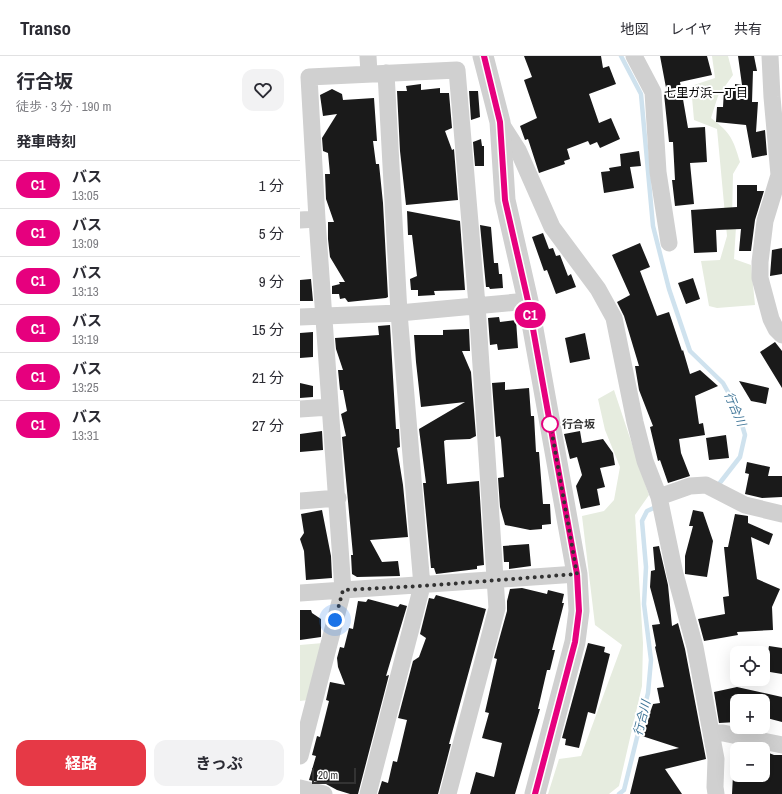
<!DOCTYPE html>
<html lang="ja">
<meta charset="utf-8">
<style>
body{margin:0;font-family:"Archivo Narrow","Noto Sans JP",sans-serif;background:#f2f2f3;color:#2b2b33;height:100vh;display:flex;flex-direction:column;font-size:15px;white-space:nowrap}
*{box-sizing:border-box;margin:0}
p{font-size:13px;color:#7c7c81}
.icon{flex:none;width:22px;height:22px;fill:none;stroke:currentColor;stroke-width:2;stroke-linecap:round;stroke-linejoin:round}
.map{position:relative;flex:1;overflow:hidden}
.panel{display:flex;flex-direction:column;background:#fff;width:300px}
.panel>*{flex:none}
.badge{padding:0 8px;border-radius:13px;font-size:14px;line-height:26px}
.buttons{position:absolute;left:430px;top:590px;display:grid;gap:8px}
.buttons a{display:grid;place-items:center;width:40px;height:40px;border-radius:8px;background:#fff;box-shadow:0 4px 16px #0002;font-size:20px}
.scale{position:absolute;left:12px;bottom:10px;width:44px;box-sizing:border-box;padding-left:4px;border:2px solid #333;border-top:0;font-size:11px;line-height:14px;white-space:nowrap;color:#333;-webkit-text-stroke:3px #fff;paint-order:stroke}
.you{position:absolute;width:20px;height:20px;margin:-10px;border:3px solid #fff;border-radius:50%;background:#1a73e8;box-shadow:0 0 0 6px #1a73e833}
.map>.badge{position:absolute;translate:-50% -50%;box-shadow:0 0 0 2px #fff}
h2{padding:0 16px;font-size:15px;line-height:36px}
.round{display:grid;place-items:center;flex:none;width:42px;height:42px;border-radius:12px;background:#f2f2f3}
.headline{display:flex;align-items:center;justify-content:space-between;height:68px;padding:0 16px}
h1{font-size:19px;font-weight:700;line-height:30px}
.primary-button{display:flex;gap:8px;margin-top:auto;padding:8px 16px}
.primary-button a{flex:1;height:46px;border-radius:12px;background:#e63946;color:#fff;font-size:16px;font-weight:700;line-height:46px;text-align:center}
.primary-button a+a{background:#f2f2f3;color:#2b2b33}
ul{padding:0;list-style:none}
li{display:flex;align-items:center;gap:12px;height:48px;padding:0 16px;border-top:1px solid #e1e1e2}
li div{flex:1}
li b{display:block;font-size:15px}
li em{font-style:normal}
li .badge{min-width:44px;font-weight:700;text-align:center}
header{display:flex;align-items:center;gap:24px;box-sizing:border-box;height:56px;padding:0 20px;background:#fff;border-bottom:1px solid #e1e1e2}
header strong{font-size:19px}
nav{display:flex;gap:22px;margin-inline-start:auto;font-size:14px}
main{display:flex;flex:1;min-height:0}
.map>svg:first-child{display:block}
</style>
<header>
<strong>Transo</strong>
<nav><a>地図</a><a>レイヤ</a><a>共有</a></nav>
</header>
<main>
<section class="panel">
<div class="headline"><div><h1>行合坂</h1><p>徒歩 · 3 分 · 190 m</p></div><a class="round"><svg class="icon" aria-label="heart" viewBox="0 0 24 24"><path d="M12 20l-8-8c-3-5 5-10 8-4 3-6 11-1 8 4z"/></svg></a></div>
<h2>発車時刻</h2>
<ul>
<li><span class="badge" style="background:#e6007e;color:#fff">C1</span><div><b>バス</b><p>13:05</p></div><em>1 分</em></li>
<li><span class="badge" style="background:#e6007e;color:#fff">C1</span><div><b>バス</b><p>13:09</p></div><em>5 分</em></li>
<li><span class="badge" style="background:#e6007e;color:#fff">C1</span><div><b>バス</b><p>13:13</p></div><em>9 分</em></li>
<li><span class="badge" style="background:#e6007e;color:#fff">C1</span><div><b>バス</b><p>13:19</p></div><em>15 分</em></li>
<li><span class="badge" style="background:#e6007e;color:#fff">C1</span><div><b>バス</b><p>13:25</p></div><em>21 分</em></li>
<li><span class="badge" style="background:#e6007e;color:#fff">C1</span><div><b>バス</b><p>13:31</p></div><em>27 分</em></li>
</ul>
<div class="primary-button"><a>経路</a><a>きっぷ</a></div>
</section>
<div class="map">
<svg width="482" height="738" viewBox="0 0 482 738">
<rect width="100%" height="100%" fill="#fff"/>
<!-- green -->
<path fill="#e6ecdf" d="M412,0H428L433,19L418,40L411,62C431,77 433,83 440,106L433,118L432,163L436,171L434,203L451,209L455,249L417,252L409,250L401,205L420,204L427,180L417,73L394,64L391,30L415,22Z
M314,334L349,439L335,459L343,587L342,630L319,730L309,738H248L259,703L281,700L322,589L295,569L282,460L304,455L314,444L320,411L305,374L298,343Z
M23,587L8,644L0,645V589Z"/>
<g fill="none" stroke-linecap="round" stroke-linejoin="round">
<!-- stream -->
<path stroke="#cfe2ee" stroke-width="4.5" d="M321,0L341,38L353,170L369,233L390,295L423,327L437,352L445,379L440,401L419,428L416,429
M319,738L324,734L348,637L351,604L344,548L346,511L342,465L347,455L358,450"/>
</g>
<!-- building -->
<path fill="#1a1a1a" d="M224,0H301L303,12L309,10L316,28L289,38L299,67L311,62L320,83L300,92L297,86L290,89L288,85L267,93L270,103L264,105L265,108L239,117L228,83L225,84L220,70L237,62L224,24L232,21Z
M360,0H407L412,19L380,26L388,72L405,71L407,106L390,107L394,148L375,150L372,124H375L373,86H369L364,38L367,37Z
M438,0H454L457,15H453L452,46H458L456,76L465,74L467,99L452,102L446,69L416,66L417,51H423L424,34L435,35V28L442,29Z
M121,28V34L140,32V37H149L152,72L145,75L152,94L154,93L158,144L106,149L100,95L97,35H107L106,30Z
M32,33L42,38L43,44L74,42L77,85H73L76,108H79L83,147L88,241L86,242L48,246L45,242L40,243L39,238H32V230L40,228L39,226H45L30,201L28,183V166H34L26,143L25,118H30L28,97L23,95L22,82L37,58L23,60L20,39Z
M169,35H178L180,61L171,64Z
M181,83L182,90H184V110H175L173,86Z
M339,95L341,110L330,111L334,132L304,137L301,116L310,115L309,112L321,110L320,98Z
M437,129H457V135H464L455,164L451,195H439L441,173L416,174L417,196L394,197L391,154L437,151Z
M107,155L160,165L165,234L134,235L135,239L118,240V234H111L110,223L117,220L112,179H108Z
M180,169L191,171L194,207H198L199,218H202L203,232L190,233L189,231H186Z
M243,177L249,193L253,192L256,200L260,199L268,220L271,218L276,231L256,238L247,214L244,215L232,181Z
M340,187L350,211L340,215L357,260L369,256L382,295L383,294L390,318L400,314L418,330L395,340L399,368L403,367L405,379L379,383L381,397L390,420L368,427L360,404L358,405L350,371L353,370L339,334L335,310H339L324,260L317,246L330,239L312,199Z
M482,192V218L470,220L472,194Z
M393,222L400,243L386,248L378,227Z
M11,223L13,245H0V224Z
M199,261L200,266L216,264L218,292L198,294L197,288L190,289L188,262Z
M90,269L96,373H99L100,391L97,392L103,429L108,481L70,484L82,506L98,505L100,520L57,521L52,518L51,499H53L42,381L46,380L41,358L47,355L43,334H40L38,314H43L36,293L35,282L79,279L78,270Z
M169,273L170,295H162L171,316L176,380L170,383L146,384L144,385L147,428L179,425L184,509L177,510V513L136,518L134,512H131L123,427H126L119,373L165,346L121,351L116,306L114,279H143V274Z
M13,276V301L0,302V277Z
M285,277L290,303L270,307L265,282Z
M475,286L482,295V332L460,296Z
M439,325L469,332L466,348L451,345Z
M205,326V334L229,332L231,360H234L236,396H239L243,448H250L251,468L242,469V473L230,474L205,469L200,451L198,422L204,421L201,384L200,380L196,381L192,327Z
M0,327L13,330V341L0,342Z
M22,375L23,394L0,396V378Z
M280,375L282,387L303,383L313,397L315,409L300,412L305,431L297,433L300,449L281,453L276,430L282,419L277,401L270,403L264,378Z
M426,379L429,402L409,404L406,382Z
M447,406L470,411L468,420H482V441L462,442L445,438L449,418L445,417Z
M22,454L31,500L32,522L6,524L4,495L0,483L4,477L1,458Z
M393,454L403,456L413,485L407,521L385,518V500L393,470H389Z
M435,458L448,460V467L473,478L469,489L451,481L457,523L480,533L472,551L473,574L437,576L438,579L404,585L398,563L425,558L423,541L429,540L424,491H428Z
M229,488L231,510L209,513V506H204L203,490Z
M359,490L368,529L372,570L378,567L385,593L406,703L365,713L382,738H330L339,701L379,692L342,680L353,648L360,647L357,632L364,631L355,591L356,590L352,569L360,568L350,531L351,515L355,514L353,491Z
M222,532L247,538L248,534L264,538L262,547H264L252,594H255L250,614H247L238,653H240L215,738H170L176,716L194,721L202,687L182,682L189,657L185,656L197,603L194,602L207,555V545L210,533Z
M136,539L186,553L149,688H151L138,738H78L82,725L88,727L93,705L97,706L107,664L98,662L113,605L119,601L126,582L120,578L129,542L134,543Z
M68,543L98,551L100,548L107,550L86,620L89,619L58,738H50L37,734L26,728L9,724L16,700L12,699L17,680L20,681L29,645L26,644L30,626L45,629L38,611L37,602L40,591L44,592L49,572L53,573L58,545L66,546Z
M0,554H11L12,557L21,563V581L0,584Z
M288,587L305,591L304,596L310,598L295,658L288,656L279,692L265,689L266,683L262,682Z
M469,590L482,592V618L464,615Z
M437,631L482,641V666L463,661V645H437V666L419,667L414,636Z
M469,697L474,699H482V738H432L433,719H463V699Z"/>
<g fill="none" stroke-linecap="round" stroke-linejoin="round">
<!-- minor -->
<path stroke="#d0d0d0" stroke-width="17" d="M68,0L69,17
M334,0L353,36L358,116L369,187
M470,0L472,41L479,119L465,165L460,206V222L471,263L476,273L482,279
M200,66L218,94L252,171L298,233L314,262L335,366L345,405L359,441L375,518L395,591L416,703L415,731L416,738
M0,164L17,163
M0,261L99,257L228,245
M0,353L30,351
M359,441L390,430L406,429L445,449L482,458
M0,445L38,442
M0,537L277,518
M411,677H423L482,689
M0,700L43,534L17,163L9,21L157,14L177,249L197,552L148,738
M0,732L24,738
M68,738L122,530L99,257L86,17"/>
<!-- tertiary -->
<path stroke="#d0d0d0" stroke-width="21" d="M183,0L200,66L205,144L228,245L277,518L279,555L275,586L235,738"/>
</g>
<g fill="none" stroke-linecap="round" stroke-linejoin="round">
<!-- line casing -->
<g stroke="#fff" stroke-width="9">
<path id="line" d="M184,0L200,66L205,144L228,245L277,518L279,555L275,586L235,738"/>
</g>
<!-- line -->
<use href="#line" stroke="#e6007e" stroke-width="6"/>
<!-- walk -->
<path stroke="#333" stroke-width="4" stroke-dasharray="0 7.2" d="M35,564L43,534L122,530L277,518L250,366V368"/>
</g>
<!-- markers -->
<circle fill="#fff" stroke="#e6007e" stroke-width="2" cx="250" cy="368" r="8"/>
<g text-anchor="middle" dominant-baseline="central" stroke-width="4" stroke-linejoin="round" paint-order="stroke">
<!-- stop labels -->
<g font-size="11" font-weight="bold" fill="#333" stroke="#fff" text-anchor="start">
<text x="262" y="368">行合坂</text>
</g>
<!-- neighbourhood labels -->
<g font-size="12" fill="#000" stroke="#fff">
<text x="406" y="37">七里ガ浜一丁目</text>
</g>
<!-- water labels -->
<g font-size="12" font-style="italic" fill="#3f7597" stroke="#fff">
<text transform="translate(435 353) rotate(67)">行合川</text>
<text transform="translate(342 662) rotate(-76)">行合川</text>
</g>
</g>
</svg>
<div class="buttons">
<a><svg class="icon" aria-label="locate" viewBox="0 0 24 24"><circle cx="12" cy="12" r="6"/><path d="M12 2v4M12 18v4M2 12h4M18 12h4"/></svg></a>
<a>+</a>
<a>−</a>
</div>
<div class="scale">20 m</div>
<div class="you" style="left:35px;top:564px"></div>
<b class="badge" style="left:230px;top:259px;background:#e6007e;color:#fff">C1</b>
</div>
</main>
